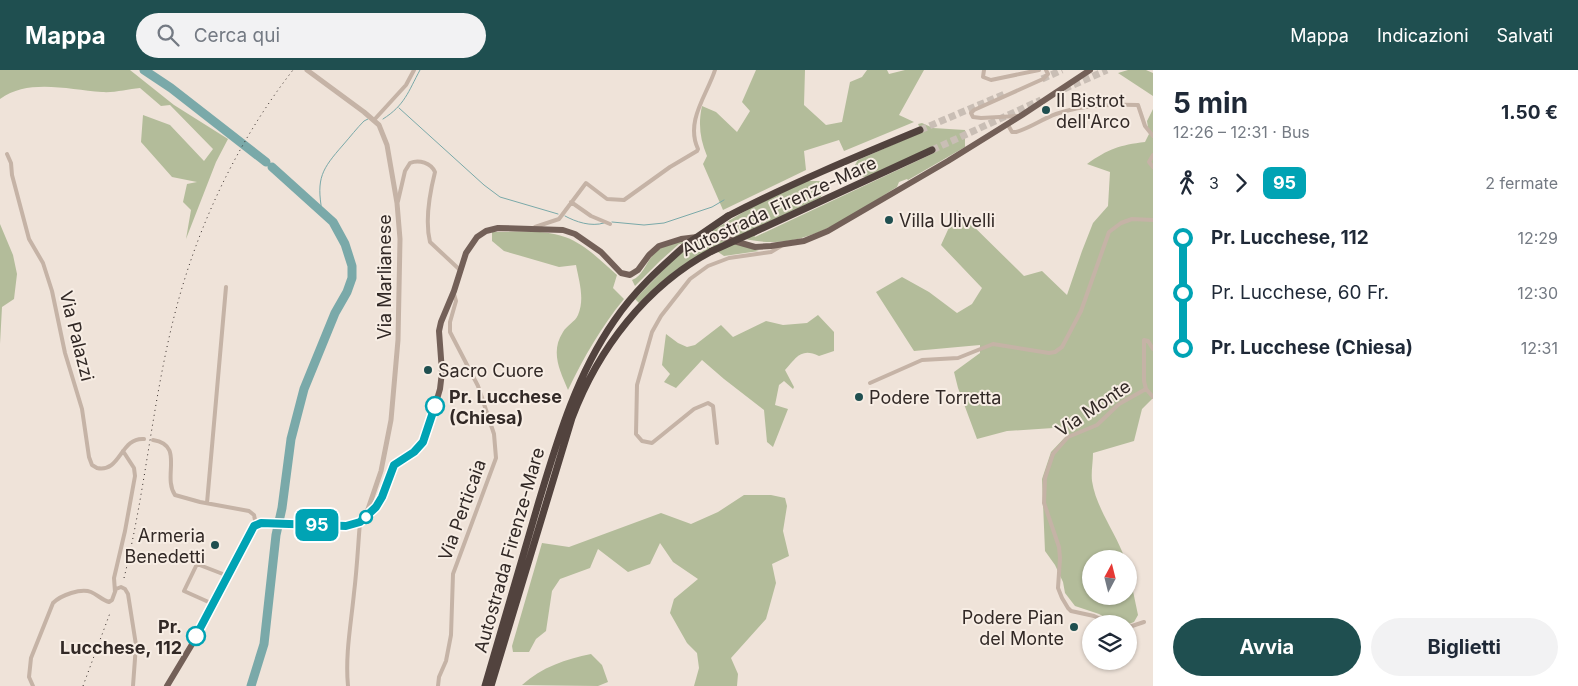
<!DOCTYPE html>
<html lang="it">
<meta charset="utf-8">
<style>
body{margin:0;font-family:Inter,sans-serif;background:#f2f2f3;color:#1f2937;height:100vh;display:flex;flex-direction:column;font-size:19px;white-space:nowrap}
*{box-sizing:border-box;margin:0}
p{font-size:16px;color:#747a83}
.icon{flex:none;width:28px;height:28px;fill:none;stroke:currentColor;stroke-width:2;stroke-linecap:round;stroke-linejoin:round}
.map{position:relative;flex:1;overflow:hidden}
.details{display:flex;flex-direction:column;background:#fff;width:425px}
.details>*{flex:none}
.badge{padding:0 10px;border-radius:8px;font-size:18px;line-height:32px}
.needle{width:32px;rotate:7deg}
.buttons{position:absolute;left:1082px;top:480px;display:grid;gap:10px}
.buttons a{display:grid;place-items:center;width:55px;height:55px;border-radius:50%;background:#fff;box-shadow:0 1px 4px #0004;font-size:25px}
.map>.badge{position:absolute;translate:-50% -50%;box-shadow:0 0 0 2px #fff}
.legs{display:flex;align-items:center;gap:8px;height:55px;padding:0 20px;font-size:16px}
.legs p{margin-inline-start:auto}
.overview{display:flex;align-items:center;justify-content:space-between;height:85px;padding:0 20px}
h1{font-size:28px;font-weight:700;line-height:38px}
.primary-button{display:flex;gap:10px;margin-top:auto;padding:10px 20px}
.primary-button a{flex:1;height:58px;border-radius:30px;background:#1f4f50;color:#fff;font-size:20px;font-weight:700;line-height:58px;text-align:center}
.primary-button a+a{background:#f2f2f3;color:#1f2937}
ul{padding:0 20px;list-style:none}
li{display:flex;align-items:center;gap:18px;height:55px;font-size:19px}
li i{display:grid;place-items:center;width:8px;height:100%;margin:0 6px;background:currentColor}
li i::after{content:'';width:12px;height:12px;margin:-6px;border:4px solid;border-radius:50%;background:#fff}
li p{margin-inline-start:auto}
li:first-child i{background:linear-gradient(#0000 50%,currentColor 0)}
li:last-child i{background:linear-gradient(currentColor 50%,#0000 0)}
header{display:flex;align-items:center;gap:30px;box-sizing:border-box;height:70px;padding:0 25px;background:#1f4f50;color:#fff}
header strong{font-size:24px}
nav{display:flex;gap:28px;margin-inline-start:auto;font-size:18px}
.search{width:350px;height:45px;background:#f2f2f3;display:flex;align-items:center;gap:12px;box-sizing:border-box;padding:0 18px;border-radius:28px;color:#747a83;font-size:19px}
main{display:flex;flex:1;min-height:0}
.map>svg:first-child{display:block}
</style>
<header>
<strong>Mappa</strong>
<div class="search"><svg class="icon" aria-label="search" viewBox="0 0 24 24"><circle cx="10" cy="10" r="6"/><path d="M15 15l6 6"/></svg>Cerca qui</div>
<nav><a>Mappa</a><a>Indicazioni</a><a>Salvati</a></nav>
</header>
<main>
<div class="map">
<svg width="1153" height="616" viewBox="0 0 1153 616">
<rect width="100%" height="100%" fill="#efe3d9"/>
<!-- green -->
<path fill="#b3bc9a" d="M0,0H130L174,35L228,69L216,92L186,169L191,140L183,132L187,114L197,112L172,107L141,72L143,45L170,55L204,91L213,79L170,35L161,36L140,18C128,19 114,23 102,22C69,20 29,8 0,29Z
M756,0H805L804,35L826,55L842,52L850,12L862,7L867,0H887L889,4L905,0H924L899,45L914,52L844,81L839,70L804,81L806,100L723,140L703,94L707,86C700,69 698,54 702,36L716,42L737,62L750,41L742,32Z
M1128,0H1146L1153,3V26L1118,3Z
M1153,39V328L1142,339L1134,371L1093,383C1093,392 1091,402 1092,411C1096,438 1116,463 1125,489H1091V526H1129V502L1138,545L1134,552L1129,554H1118L1099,544L1075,536L1065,523L1063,512L1055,495L1045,481L1042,409L1051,382L1068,364L1053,358L1007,361L977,369L958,318L954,302L980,283V275L914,281L876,222L902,207L929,222L957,243L972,234L982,218L941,175L957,140L1024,206L1042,201L1067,225L1082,181L1093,153L1108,136L1110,102L1087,94C1108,79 1120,75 1145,72L1149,64L1147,51Z
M922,53L933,58L965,60V77L908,110L907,109L899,112L897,117C860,139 820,171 775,172C753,173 732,165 710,162L752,137L807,111H832L820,128L751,160L755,167L934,83L932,77L866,107L849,104L858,90L922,62L918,54Z
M0,154L13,185L17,204L14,229L2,237L0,274Z
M492,162C515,162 543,159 565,167C585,174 601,191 617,205L613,218L624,229C601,257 584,287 568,320C560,301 550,282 563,262C567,255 575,252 578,245C585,229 579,211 576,195L559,197L504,181L492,171Z
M708,168L724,170L759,181L724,186L712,178C684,192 661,210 639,233L635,229L675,188L696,172L679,174L660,191L635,216L632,210C642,206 646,194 652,186C665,170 690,170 708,168Z
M818,245L834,262V281L819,286C801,277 796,288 785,300L794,317L793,319L784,311L779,315L775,335L788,339L773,377L767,372L764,340L724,309L702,290L676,318L664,312L670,304L662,295L666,264L678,273L687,277L695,275L721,255L733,267L766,251L783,255L807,253Z
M744,425H771L785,428L787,436L783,461L789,486L772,494L776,513L766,549L731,588L738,604L737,616H694L699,598L697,583L687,573L670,543L674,529L698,509L673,492L660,473L650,494L628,502L598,479L590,498L560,509L552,521L546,561L536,569L529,582H513L512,576L542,473L569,477L661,443L691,454L718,442Z
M591,584L602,595L608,612L598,616L522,615C542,597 566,589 591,584Z"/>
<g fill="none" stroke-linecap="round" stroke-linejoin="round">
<!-- stream -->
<path stroke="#7aa9a9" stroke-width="1" d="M399,38L484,115L500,127L558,144
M383,49C405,35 408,22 420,0
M322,141C316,108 322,99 343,75C350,67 357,58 364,51L368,49
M565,146C576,152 591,157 604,153
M612,152L644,155L664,153L712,137L724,130"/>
<!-- river -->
<path stroke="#7aa9a9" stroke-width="9" d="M144,0L171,18L266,92
M251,616L264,574L276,465L282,438L291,369L304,319L335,243L347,222L352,208V196L345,174L333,152L272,97"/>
<!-- motorway-tunnel -->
<path stroke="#c9beb5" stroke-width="7" stroke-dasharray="7 3.5" stroke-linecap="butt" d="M1042,9L1062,0
M1064,19L1107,0
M920,60L1007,23
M932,80L1041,30"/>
<!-- minor -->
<path stroke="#c5b3a6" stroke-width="4" d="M984,0L983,7L991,10L1039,0
M1018,46L981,48L973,47L971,43L974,40L1043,9L1048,4L1046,0
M374,50L406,15L414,0
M1008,55L1012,62H1016C1030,58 1042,49 1056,44C1081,35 1111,34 1138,35L1145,56L1153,66
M7,84L11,93L12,105L29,169L43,193L52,221L65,283L82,339L89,387L92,395L97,398C121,403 120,367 144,369
M1153,85L1149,92L1153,97
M398,131L405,101L410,93C419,89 431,93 435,102C430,122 425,152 430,172L460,200
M571,132L591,146L610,154
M535,157L559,149L586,113L607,129L624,130L670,97L697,81L698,79C685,51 707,25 715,0
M1153,279L1148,271L1144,270V311L1146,319L1153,327
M870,313L922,290L958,288L993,274L1049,283L1055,282L1062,277L1081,241L1109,162L1121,153L1132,149L1153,150
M153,370C185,375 162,406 175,425L200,432L249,441L254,445L256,455
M717,373L713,336L708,333L694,339L652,373L642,371L636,364L637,315L652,262L661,246L690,209L708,196L729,188L771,182L781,176
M207,433L226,217
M115,522L114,508L125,461L135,406L134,398L123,381
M213,534L184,521L197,494L228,506
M1112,554L1094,546L1071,541L1068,538L1062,528L1058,518L1060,488L1059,477L1044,433L1045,408L1053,384L1068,367L1097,355L1119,334L1146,319
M1129,557L1144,552
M33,616L29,607L31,588L53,533C61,525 81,518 91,522C98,525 102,530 109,532L112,530L116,519L121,517L125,519L128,524L136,575L133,616
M348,616C345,585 351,554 354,523C357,499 358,476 360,452
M438,616L439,607L446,591L451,565L453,504L496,388L494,364L478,316L450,262V252L456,231L454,224"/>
<!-- tertiary -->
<path stroke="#c5b3a6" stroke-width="5" d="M307,0L364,42L379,55L387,75L397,133L400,169L398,270L391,350L381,401L365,448"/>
<!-- primary -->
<path stroke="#736058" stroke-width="6" d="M167,616L197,566L254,456L258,454L266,453L346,456L360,452L372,442L382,427L393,395L414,382L423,372L430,353L440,319L442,302L439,261L441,252L454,221L466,183L477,167L486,161L498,158L563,160L575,164L601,182L621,203L630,205L638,200L649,185L659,176L681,169L713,165L755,177L771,176L804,171L828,161L948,91L1022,45L1090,0"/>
<!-- motorway -->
<path stroke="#52433e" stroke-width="7" d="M728,146C790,114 855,87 920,60
M754,162L932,80
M485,616C503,554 521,493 539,431C558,368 576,306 614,251C634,221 660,198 687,174
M491,616L572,348C598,279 646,216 712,181"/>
<!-- rail -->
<path stroke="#322926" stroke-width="1" stroke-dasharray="1 4" stroke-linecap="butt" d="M124,508C145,423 152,336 173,251C195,161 236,73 293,0
M83,616L110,543"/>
<!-- motorway-bridge -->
<path stroke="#52433e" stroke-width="7" d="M687,174L728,146
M712,181L754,162"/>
</g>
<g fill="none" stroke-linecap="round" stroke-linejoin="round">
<!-- line-1 casing -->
<g stroke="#fff" stroke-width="11">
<path id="line-1" d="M196,566L254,456L261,453L346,456L360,452L376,437L382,427L394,395L414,382L423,372L435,336"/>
</g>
<!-- line-1 -->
<use href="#line-1" stroke="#00a3b4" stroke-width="8"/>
</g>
<!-- markers -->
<g fill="#1f4f50" stroke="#f7ede4" stroke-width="2">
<circle cx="1046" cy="40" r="5"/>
<circle cx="889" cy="150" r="5"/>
<circle cx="428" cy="300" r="5"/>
<circle cx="859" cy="327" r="5"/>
<circle cx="215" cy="475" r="5"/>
<circle cx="1074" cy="557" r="5"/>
</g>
<g fill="#fff" stroke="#00a3b4" stroke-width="2.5">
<circle cx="435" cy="336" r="9"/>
<circle cx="366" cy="447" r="6"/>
<circle cx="196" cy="566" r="9"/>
</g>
<g text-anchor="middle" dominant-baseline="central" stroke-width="4" stroke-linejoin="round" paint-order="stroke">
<!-- poi labels -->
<g font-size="18" fill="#322926" stroke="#f7ede4" text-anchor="start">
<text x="1056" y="30">Il Bistrot<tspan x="1056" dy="21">dell'Arco</tspan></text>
<text x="899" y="150">Villa Ulivelli</text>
<text x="438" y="300">Sacro Cuore</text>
<text x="869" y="327">Podere Torretta</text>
<text x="205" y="465" text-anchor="end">Armeria<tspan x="205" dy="21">Benedetti</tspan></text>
<text x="1064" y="547" text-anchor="end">Podere Pian<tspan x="1064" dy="21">del Monte</tspan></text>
</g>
<!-- street labels -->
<g font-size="18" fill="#322926" stroke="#f7ede4">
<text transform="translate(779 136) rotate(-25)">Autostrada Firenze-Mare</text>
<text transform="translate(384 207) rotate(-90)">Via Marlianese</text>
<text transform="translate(77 266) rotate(76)">Via Palazzi</text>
<text transform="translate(1093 338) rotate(-34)">Via Monte</text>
<text transform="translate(462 440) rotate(-70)">Via Perticaia</text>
<text transform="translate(509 480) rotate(-74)">Autostrada Firenze-Mare</text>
</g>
<!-- stop labels -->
<g font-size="18" font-weight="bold" fill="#322926" stroke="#f7ede4" text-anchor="start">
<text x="449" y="326">Pr. Lucchese<tspan x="449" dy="21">(Chiesa)</tspan></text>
<text x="182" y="556" text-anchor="end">Pr.<tspan x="182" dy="21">Lucchese, 112</tspan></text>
</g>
</g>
</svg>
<div class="buttons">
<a><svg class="needle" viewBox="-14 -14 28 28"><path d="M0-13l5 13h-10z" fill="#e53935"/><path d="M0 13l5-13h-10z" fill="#747a83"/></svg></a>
<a><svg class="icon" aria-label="layers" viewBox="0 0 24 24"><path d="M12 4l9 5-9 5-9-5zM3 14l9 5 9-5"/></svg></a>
</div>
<b class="badge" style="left:317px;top:455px;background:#00a3b4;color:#fff">95</b>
</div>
<section class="details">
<div class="overview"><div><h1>5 min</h1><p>12:26 – 12:31 · Bus</p></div><b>1.50 €</b></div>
<div class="legs"><svg class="icon" aria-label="walk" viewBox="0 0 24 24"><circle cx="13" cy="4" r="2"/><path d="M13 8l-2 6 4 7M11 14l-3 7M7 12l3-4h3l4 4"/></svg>3<svg class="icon" aria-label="forward" viewBox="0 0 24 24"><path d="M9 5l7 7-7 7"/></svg><b class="badge" style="background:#00a3b4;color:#fff">95</b><p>2 fermate</p></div>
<ul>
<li><i style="color:#00a3b4"></i><b>Pr. Lucchese, 112</b><p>12:29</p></li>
<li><i style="color:#00a3b4"></i><span>Pr. Lucchese, 60 Fr.</span><p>12:30</p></li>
<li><i style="color:#00a3b4"></i><b>Pr. Lucchese (Chiesa)</b><p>12:31</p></li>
</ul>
<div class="primary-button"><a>Avvia</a><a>Biglietti</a></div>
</section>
</main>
